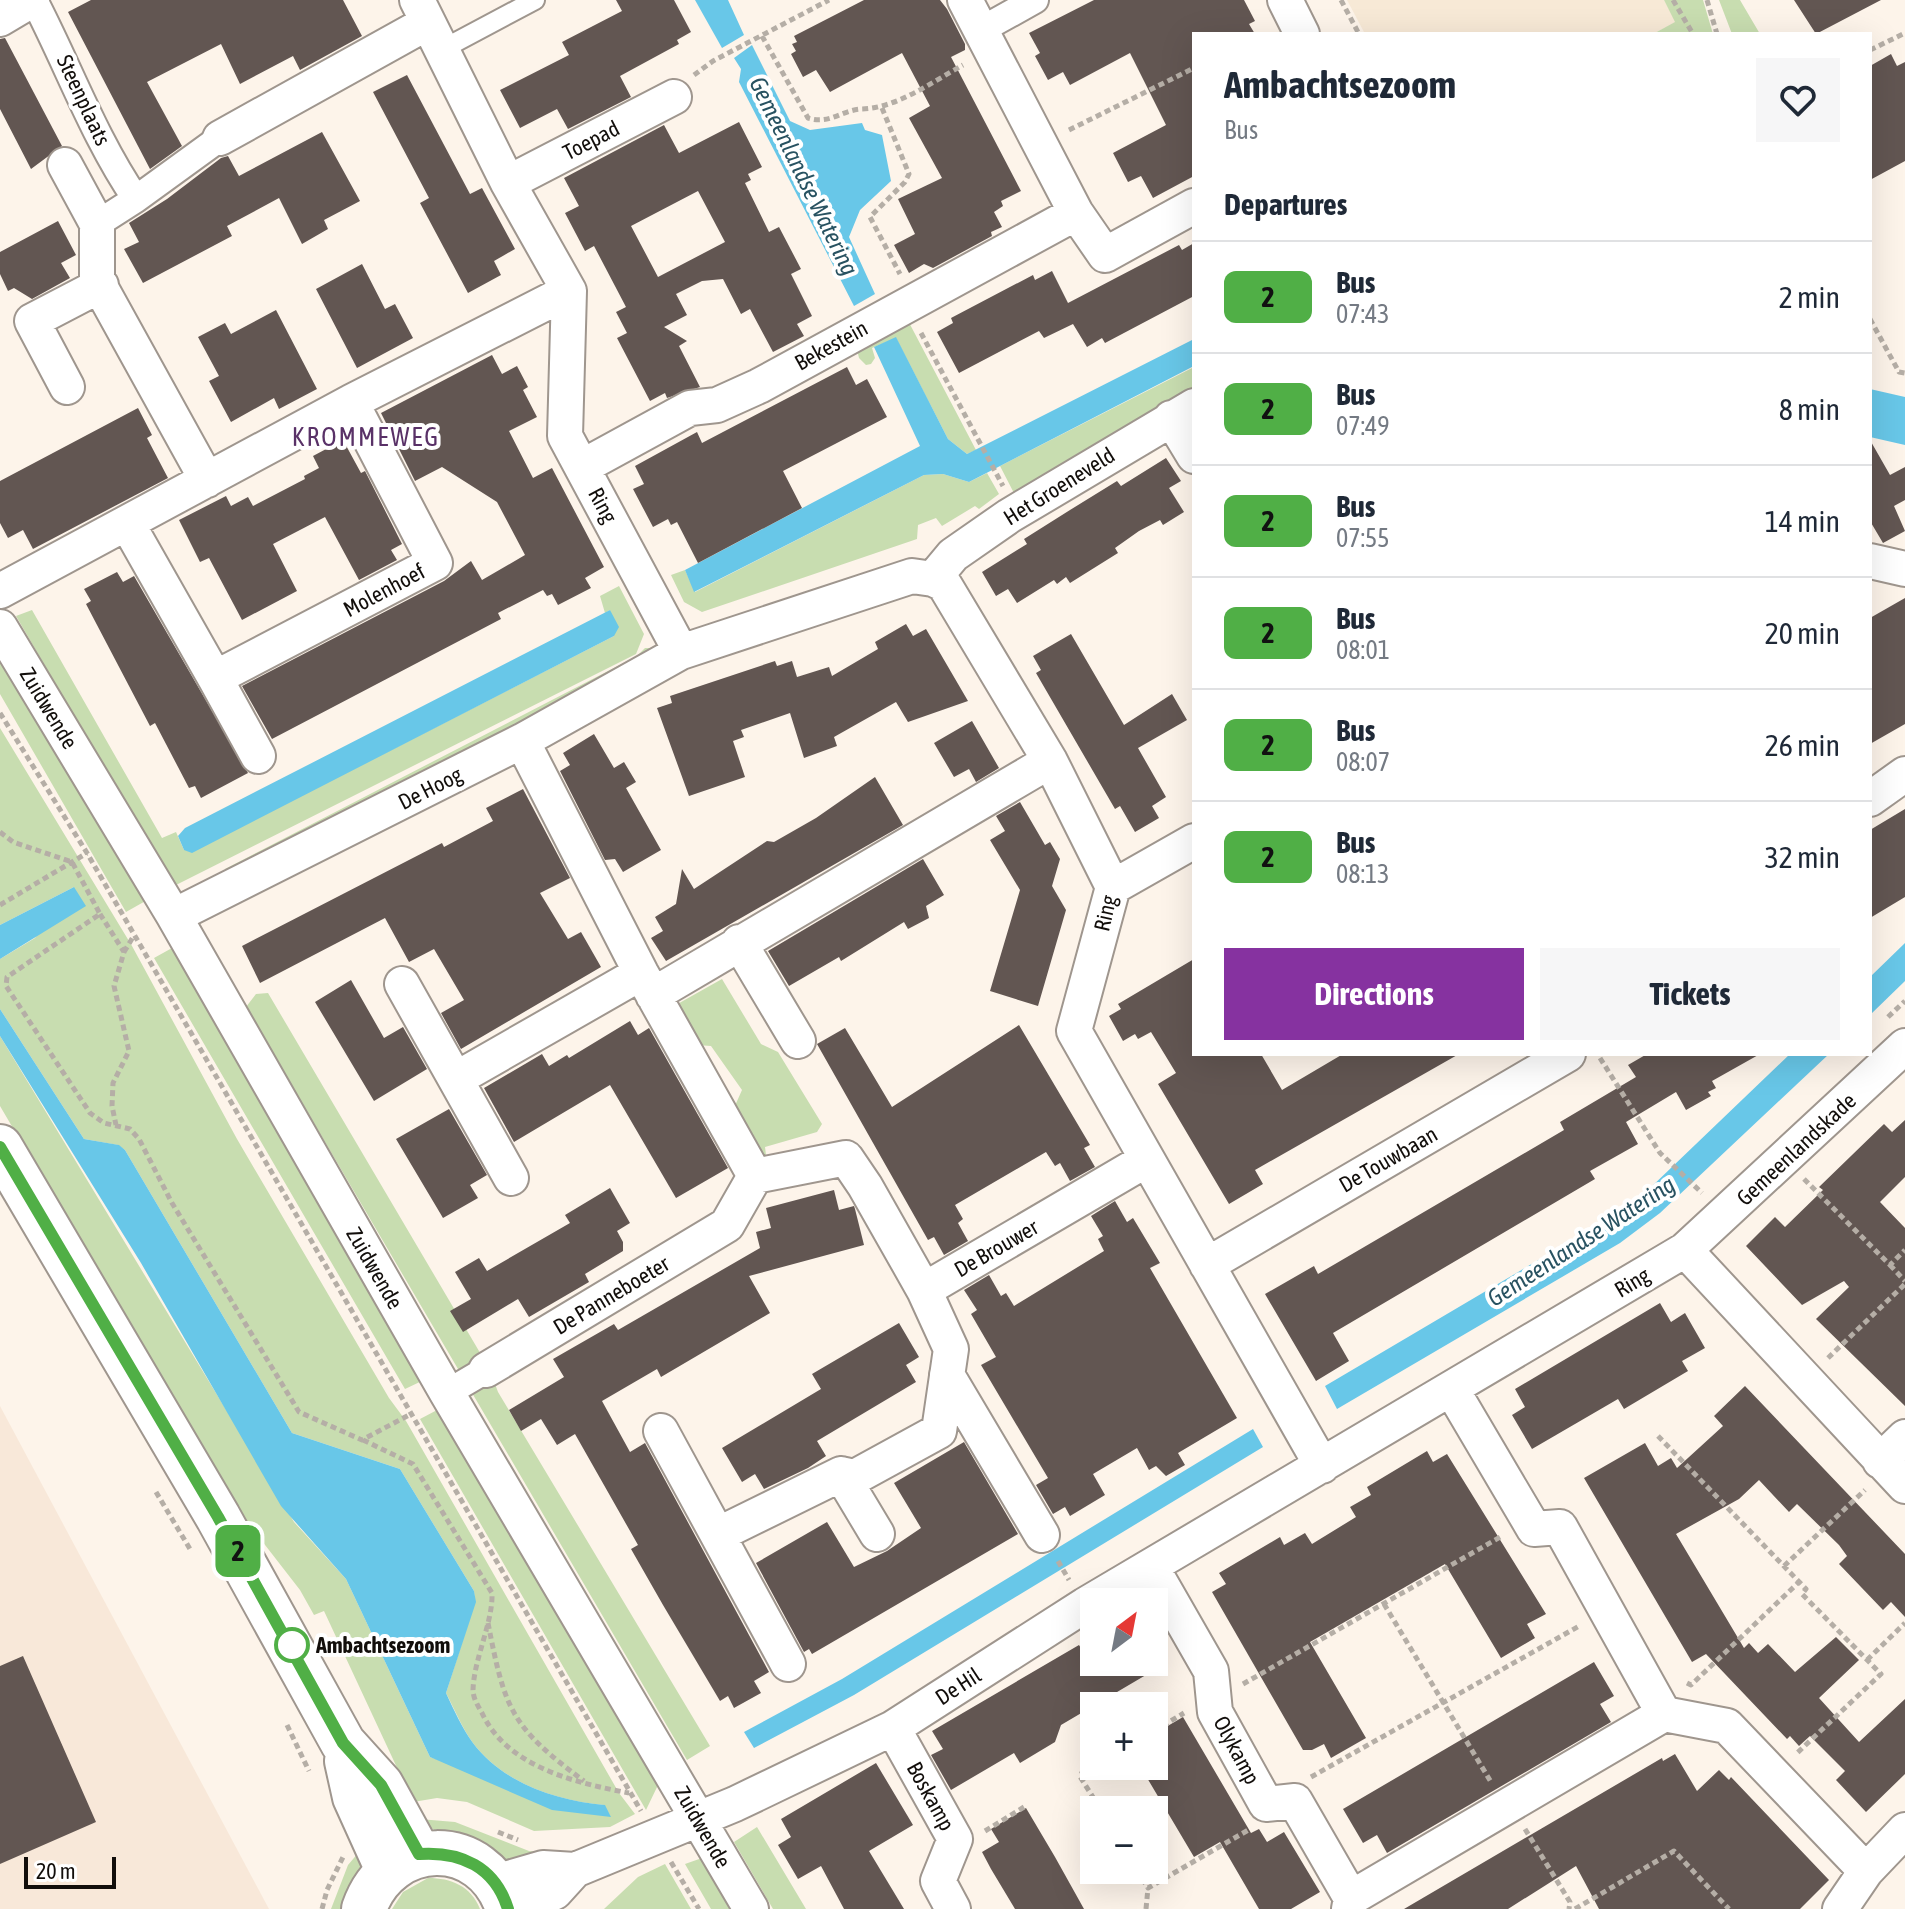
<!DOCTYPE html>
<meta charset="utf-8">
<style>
body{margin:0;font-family:"Asap Condensed",sans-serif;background:#f6f6f7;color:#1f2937;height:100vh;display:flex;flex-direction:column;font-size:30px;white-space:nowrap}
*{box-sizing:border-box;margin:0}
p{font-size:26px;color:#747a83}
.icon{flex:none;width:44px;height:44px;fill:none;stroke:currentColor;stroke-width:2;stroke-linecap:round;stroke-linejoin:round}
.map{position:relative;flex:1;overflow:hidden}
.details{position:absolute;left:1192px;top:32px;width:680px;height:1024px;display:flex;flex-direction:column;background:#fff;border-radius:0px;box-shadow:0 8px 32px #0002}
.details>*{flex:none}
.badge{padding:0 16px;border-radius:12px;font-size:28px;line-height:52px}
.needle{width:52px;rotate:32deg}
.fabs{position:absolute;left:1080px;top:1588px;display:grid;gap:16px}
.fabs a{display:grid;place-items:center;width:88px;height:88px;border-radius:0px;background:#fff;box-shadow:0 8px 32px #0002;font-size:40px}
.scale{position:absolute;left:24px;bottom:20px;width:92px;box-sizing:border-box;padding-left:8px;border:4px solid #120e0b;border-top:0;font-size:22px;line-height:28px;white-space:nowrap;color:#120e0b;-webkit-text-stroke:6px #fff;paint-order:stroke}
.map>.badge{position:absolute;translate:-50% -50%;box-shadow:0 0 0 4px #fff}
h2{padding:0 32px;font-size:30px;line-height:72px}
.round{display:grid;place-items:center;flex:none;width:84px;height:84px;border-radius:0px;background:#f6f6f7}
.summary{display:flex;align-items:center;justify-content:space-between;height:136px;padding:0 32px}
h1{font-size:38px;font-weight:700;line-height:60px}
.button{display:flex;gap:16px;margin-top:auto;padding:16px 32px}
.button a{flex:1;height:92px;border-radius:0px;background:#8632a0;color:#fff;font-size:32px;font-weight:700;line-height:92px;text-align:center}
.button a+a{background:#f6f6f7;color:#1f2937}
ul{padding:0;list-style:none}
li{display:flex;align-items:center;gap:24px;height:112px;padding:0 32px;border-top:2px solid #e0e1e3}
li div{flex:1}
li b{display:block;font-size:30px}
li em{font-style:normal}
li .badge{min-width:88px;font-weight:700;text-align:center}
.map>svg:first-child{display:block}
</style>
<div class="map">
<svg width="1905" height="1909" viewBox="0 0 1905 1909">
<rect width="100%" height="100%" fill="#fdf4ea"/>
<!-- built -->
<path fill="#f8e8d9" d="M0,1406L269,1909H0Z"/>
<!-- education -->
<path fill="#f7e9d6" d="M1347,0H1664L1676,22L1653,34H1365Z"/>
<!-- green -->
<path fill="#c8ddb0" d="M1664,0H1703L1713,34H1653L1675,22Z
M1719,0H1740L1760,34H1732Z
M904,313L976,450L967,454L948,439L896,338L872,348L875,358L871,364L866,365L859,358L855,341Z
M1194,367V390L1016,497L1000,466Z
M987,473L999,494L979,509L975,506L942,526L936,518L918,525L917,539L702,612L684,602L671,575L685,570L695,592L924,475L943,474L969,482Z
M619,586L644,634L636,654L176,885L171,883L16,616L32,610L162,838L176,832L184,850L342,775L614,636L610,610L605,613L600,596Z
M645,648H653L652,655L229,874L225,869L637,656Z
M0,655L149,899L126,912L0,694Z
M0,728L132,946L237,1139L389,1398L406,1421L619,1793L635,1814L610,1827L534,1831L467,1802L437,1798L413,1802L324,1611L314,1615L300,1590L234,1505L0,1106V1036L294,1522L346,1579L430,1757L610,1816L604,1805C557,1801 503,1783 473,1743C462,1728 455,1710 446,1693L475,1602L474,1591L400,1469L292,1433L125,1150L118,1145L84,1139L0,1009V959L35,938L74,887L0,925Z
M172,948L424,1380L405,1389L154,958Z
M722,979L761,1044L778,1052L822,1124L817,1132L765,1147L767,1163L734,1108L742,1090L711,1046L697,1045L674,1006Z
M268,993L489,1368L498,1392L710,1746L687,1760L246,1007L256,994Z
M439,1409L658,1785L646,1810L420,1419Z
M419,1819L455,1822L529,1851L564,1854L508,1863L441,1835Z
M757,1827L806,1909H773L734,1842Z
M365,1845L368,1857L351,1909H331L348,1865Z
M702,1858L732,1909H711L685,1864Z
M665,1864L691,1909H604L638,1877Z
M428,1878C451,1878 471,1886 480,1909H392L403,1892Z"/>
<!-- water -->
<path fill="#68c7e8" d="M695,0H728L744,35L722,48Z
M752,45L790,121L810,130L862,123L865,130L882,135L891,181L860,210L849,237L875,294L854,306L739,82L741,69L734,58Z
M896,337L948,439L967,454L1194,339V366L969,482L943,474L924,475L694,592L685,570L920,446L874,347Z
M1870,389L1905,397V445L1870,437Z
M610,610L619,627L614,636L192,853L184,850L178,836L185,828Z
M74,887L86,906L0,959V925Z
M1905,943V981L1870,1015V977Z
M0,1009L84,1139L119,1145L125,1150L292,1433L400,1469L474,1591L476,1602L446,1693C454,1710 462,1728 473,1743C503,1783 557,1801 605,1805L611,1817L552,1810L430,1757L346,1579L281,1506L141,1263L0,1036Z
M1790,1054H1829L1660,1213L1620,1243L1337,1409L1325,1386L1613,1216L1648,1190Z
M1253,1429L1263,1447L854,1695L754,1748L744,1732L842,1679Z"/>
<!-- building -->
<path fill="#625652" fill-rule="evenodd" d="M91,0H343L362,36L300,70L293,56L240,84L221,44L147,82L182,146L150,169L68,12Z
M616,0H674L691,32L677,40L679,44L620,76L631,97L568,129L557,109L520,128L500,90L569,55L562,42L622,11Z
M864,0H940L947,9L965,44V50L951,57L1021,191L1001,201L1003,206L994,212L1002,227L991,232L992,236L933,268L924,264L909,273L894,245L915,234L898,199L942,178L909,118L930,106L902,53L830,92L816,70L803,77L791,54L796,51L792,44L797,42L794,36Z
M1094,0H1244L1255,21L1249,24L1255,34H1194V176L1153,198L1141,176L1128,182L1113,153L1166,125L1130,53L1070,85L1063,72L1048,80L1035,56L1040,53L1029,33Z
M1794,0H1881L1816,34Z
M5,38L62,146L31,169L0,109V39Z
M1891,54L1897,66L1905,62V161L1870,180V66Z
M407,75L470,194L482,188L515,249L494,261L501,275L468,293L420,203L429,198L373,92Z
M739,122L762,167L748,174L751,180L745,183L769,232L779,227L801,269L791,274L812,316L797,324L804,336L773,352L750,309L741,314L723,279L702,281L676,294L687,315L664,327L687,341L679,346L700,387L667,398L665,393L650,401L617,338L627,333L616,312L626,307L594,246L585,251L565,213L579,206L564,178L664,125L679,153ZM698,191L725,242L658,277L631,226Z
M322,132L360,201L324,220L328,229L302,244L279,198L227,226L232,236L143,283L124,249L139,242L129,223L167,199L221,158L228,156L239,176Z
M58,221L76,255L61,263L70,278L32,299L14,288L8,291L0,274V252Z
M1194,243V296L1105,343L1102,338L1087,347L1073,324L1044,338L1039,331L959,373L937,332L953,323L951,318L1033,275L1035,280L1052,271L1068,303L1179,245L1182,250Z
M362,264L385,309L395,304L413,338L357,368L316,289Z
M276,310L317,389L279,409L274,398L231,422L209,381L219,376L198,337L225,323L231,334Z
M492,355L502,374L517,366L528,387L523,390L537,417L509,431L533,478L552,468L604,567L585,578L591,588L558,605L552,594L547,596L543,590L498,613L501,619L272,739L242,686L444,581L471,561L482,580L525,555L497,502L442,467L415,481L381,413Z
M847,367L856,385L867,379L887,417L783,471L802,508L698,563L677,522L671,525L668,519L653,527L633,489L644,484L635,466L697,432L702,443Z
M138,408L152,435L147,438L168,478L33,549L23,530L8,538L0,523V481Z
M343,440L361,473L365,471L402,544L391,550L397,560L359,580L325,517L273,544L297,591L242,620L209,558L200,562L179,520L226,496L231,506L248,497L253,506L305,479L304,476L319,468L313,456Z
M1870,440L1890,475L1905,467V500L1894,506L1905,531L1883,543L1870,521Z
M1166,458L1181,481L1169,488L1184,512L1163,525L1160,520L1139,531L1115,548L1118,553L1070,583L1066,577L1057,584L1054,580L1017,603L1008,589L996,596L982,572L1027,544L1024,539L1070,510L1117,481L1121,486Z
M117,572L123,582L134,576L248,773L201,798L195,786L189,788L155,723L150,726L86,604L91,601L84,589Z
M1905,598V724L1870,744V618Z
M906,624L913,636L926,629L968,701L908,722L896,702L834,737L837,746L804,758L790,713L741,730L744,737L733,741L745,777L689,796L657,708L672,703L670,696L775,661L777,666L792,661L797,677L829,667L832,676L878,649L875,642Z
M1071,634L1124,725L1172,694L1187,720L1138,748L1166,797L1152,806L1159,818L1135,832L1120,806L1115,809L1036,673L1041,670L1033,656Z
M972,721L999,768L976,782L969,769L954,777L934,743Z
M594,734L614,768L624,762L636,782L626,788L661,850L623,872L615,859L605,860L560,771L570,765L563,753Z
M875,777L903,825L666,961L651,938L663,931L655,917L676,904L682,869L694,889L767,841L774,842L816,818Z
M523,789L570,878L540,893L568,939L581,932L601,967L461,1049L441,1013L464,1000L434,949L409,962L385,918L260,983L242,946L442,843L444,847L493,821L486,808Z
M1020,802L1045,845L1050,842L1060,859L1052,886L1066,910L1038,1006L990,991L1020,890L990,840L1005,831L996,816Z
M1905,809V897L1870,918V830Z
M923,859L944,895L926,906L929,918L908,929L904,922L841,961L839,957L789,986L768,951Z
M1194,959V1054H1261L1282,1090L1343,1054H1459L1255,1170L1263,1184L1229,1204L1158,1084L1176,1073L1151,1032L1138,1039L1135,1034L1123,1041L1109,1016L1121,1009L1118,1004Z
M351,980L384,1038L403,1027L427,1069L374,1101L315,1002Z
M630,1021L638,1035L649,1028L728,1168L676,1198L610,1085L514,1142L484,1088L542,1054L549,1066L567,1055L569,1058Z
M1019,1025L1090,1145L1084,1148L1095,1167L1070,1181L1060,1163L1055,1166L1046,1152L955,1205L963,1219L958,1223L968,1241L944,1255L934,1237L928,1240L817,1044L845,1028L892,1107Z
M1647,1054H1760L1712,1081L1716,1088L1708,1092L1711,1096L1686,1110L1676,1092L1626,1122L1638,1144L1590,1171L1595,1179L1333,1333L1349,1361L1316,1381L1265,1294L1314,1266L1318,1274L1564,1130L1560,1122L1636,1077L1628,1065Z
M449,1109L487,1175L470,1185L478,1198L443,1218L396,1139Z
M1905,1120V1177L1880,1202L1905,1228V1406L1816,1319L1849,1287L1844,1281L1802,1305L1746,1246L1775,1217L1785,1227L1823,1190L1819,1187L1884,1124L1892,1132Z
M610,1188L630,1223L617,1231L623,1242V1251L585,1274L589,1282L529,1317L518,1299L463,1332L450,1311L471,1299L455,1272L479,1258L487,1271L570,1223L565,1215Z
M834,1190L839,1210L854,1206L855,1209L864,1245L749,1276L770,1313L661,1377L657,1369L602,1401L630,1452L645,1443L769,1672L754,1681L761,1693L734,1708L728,1696L720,1701L663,1605L631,1549L638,1545L575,1434L557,1445L541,1419L521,1431L509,1410L564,1377L553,1359L614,1324L618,1330L760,1248L756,1232L771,1228L766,1208Z
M1115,1201L1127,1222L1133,1218L1160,1263L1150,1268L1237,1418L1178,1453L1185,1465L1166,1476L1156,1466L1149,1470L1137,1448L1093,1474L1105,1495L1070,1516L1065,1507L1053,1514L1036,1485L1048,1478L981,1365L996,1357L971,1314L977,1310L964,1290L989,1275L1001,1296L1006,1293L1014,1306L1104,1251L1098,1239L1103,1236L1091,1216Z
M1660,1303L1671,1322L1685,1313L1705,1348L1682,1361L1688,1371L1624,1409L1618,1399L1532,1449L1512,1415L1525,1407L1515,1389Z
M899,1323L919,1357L906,1365L916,1382L817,1441L826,1456L808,1468L764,1489L755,1474L742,1482L722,1448L821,1389L812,1374Z
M1745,1386L1905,1554V1617L1891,1602L1883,1610L1839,1564L1847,1556L1839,1545L1797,1504L1789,1512L1759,1480L1739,1499L1676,1534L1744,1648L1749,1643L1758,1653L1768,1644L1795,1672L1836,1637L1859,1660L1819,1698L1859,1742L1905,1699V1774L1866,1812L1836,1780L1845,1771L1810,1736L1799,1746L1790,1736L1787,1739L1706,1654L1692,1662L1584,1478L1645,1443L1658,1466L1671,1458L1677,1468L1723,1426L1714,1416Z
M964,1442L1018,1534L812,1654L809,1649L804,1652L756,1563L827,1522L854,1567L887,1551L921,1528L894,1483Z
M1427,1451L1433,1462L1447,1454L1546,1614L1527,1624L1535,1638L1501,1658L1445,1564L1310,1642L1366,1738L1331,1758L1324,1744L1312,1750H1303L1212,1592L1226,1584L1219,1573L1280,1537L1284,1545L1305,1533L1312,1544L1356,1517L1350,1507L1371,1495L1367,1487Z
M1079,1645L1090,1663L1168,1662L1061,1725L1055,1742L1020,1763L1014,1753L951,1790L931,1755L943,1749L932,1731Z
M23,1656L96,1822L0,1864V1666Z
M1594,1662L1614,1696L1600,1704L1611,1722L1387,1853L1377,1835L1363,1843L1343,1809Z
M1183,1717L1251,1833L1259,1829L1267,1842L1284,1832L1320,1892L1291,1909H1259L1220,1842L1194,1857L1140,1766H1154V1734Z
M1675,1754L1697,1791L1719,1770L1729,1780L1731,1777L1829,1880L1800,1909H1599L1576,1866L1508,1909H1404L1662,1758L1663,1761Z
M876,1763L913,1825L869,1851L904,1909H844L821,1866L798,1879L778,1845L791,1837L781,1819Z
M1026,1808L1055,1857L1084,1909H1015L991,1869L982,1852L999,1842L991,1829Z"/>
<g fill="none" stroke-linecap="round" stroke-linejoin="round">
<!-- service casing -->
<g stroke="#9f968e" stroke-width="22">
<path id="service" d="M441,50L535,0"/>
</g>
<!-- pedestrian casing -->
<g stroke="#9f968e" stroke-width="30">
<path id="pedestrian" d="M34,0C68,65 94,138 136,199L220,138
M981,30L1035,0
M97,224L136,199
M447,1393L486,1370"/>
</g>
<!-- minor casing -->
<g stroke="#9f968e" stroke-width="38">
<path id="minor" d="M417,0L508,183L569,291L565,436L681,652L912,576L933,579L944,584L1050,761L1113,887L1074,1031L1322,1466
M965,0L1076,213L1105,255L1194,206
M1285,0L1302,34
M0,19L32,0
M220,138L427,23
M65,165L97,224V281L207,480
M508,183L674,97
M67,387L32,321L101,285
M1171,418L1194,456
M582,467L690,408L717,405L759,386L1076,213
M127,523L215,678L435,563L351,402
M1870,561L1905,569
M933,579L953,555L1009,516L1194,406
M0,591L351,402L569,291
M0,627L174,916L447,1393L751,1909
M215,678L258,756
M522,741L641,973L755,1176L846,1158L865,1186L924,1290
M1870,799L1905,774
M1113,887L1194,841
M174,916L522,741L681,652
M739,942L798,1041
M402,984L511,1178
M653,995L1050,761
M456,1079L641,973
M1685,1250L1905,1486
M1207,1265L1568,1054
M486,1370L727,1225L755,1176
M947,1375L1042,1535
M1452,1390L1534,1529L1560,1527L1664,1714L1727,1726L1866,1871
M661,1431L788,1664
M1880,1461L1905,1437
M841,1474L877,1534
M719,1534L841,1474L855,1477L939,1431L951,1349L924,1290L1146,1160
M1152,1568L1211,1671L1215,1712L1266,1804L1295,1801L1351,1898
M893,1728L955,1839L938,1881L953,1909
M495,1882L543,1868L575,1870
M521,1909L555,1892L575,1870L735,1804L893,1728L1085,1605L1685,1250L1905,1046
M1349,1909L1351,1898L1664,1714
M1840,1909L1866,1871L1905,1830"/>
</g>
<!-- tertiary casing -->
<g stroke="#9f968e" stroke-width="48">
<path id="tertiary" d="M0,1147L218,1517L343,1743L381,1785L419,1854
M347,1761L355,1797L388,1870
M364,1909C389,1836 484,1833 508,1909"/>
</g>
<!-- path -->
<path stroke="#b5aea6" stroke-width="5" stroke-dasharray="6 4" stroke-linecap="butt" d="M1341,0L1359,34
M1673,0L1693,34
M1707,0L1717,34
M762,36L808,118C830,125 841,110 862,109C897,108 932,82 963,65
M1870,50L1905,33
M694,75L713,61L829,0
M882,108L909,174L905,182L870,217L900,274
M1069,130L1194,68
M1870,319L1899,372L1905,373
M921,333L1003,486
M0,713L87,853L641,1811
M0,832L13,842L72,862L100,914L7,977L6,986L90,1113L104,1123L130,1129L139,1139L172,1203L299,1412L362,1440L409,1415
M0,905L87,853
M100,914L124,952L114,986L129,1051L113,1083L112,1106L116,1125
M124,952L133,937
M1888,1017L1905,1001
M1600,1058L1660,1153L1702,1193
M1804,1179L1890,1265L1905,1250
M1890,1265L1905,1281
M1828,1358L1905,1284
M1658,1436L1806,1589L1802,1594L1881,1674L1795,1755
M363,1440L413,1464L492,1593C493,1623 474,1658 473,1690C473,1698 478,1706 482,1713C507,1767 576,1783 629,1793
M156,1492L190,1549
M1058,1561L1069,1580
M1784,1566L1865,1490
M1384,1604L1491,1782
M488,1623C505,1710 511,1727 584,1781
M1867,1660L1905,1623
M1687,1683L1691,1685L1799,1582
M1243,1684L1502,1536
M287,1725L309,1771
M1154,1731L1184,1713
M1094,1766L1079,1775L1101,1810
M1311,1777L1581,1625
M1525,1829L1570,1902L1569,1909
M985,1831L1024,1807
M498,1832L518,1840
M671,1862L699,1909
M1137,1870L1148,1888L1250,1829
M322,1909L327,1890L343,1857
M1146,1909L1148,1888
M1575,1909L1674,1851L1729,1909"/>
<!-- service -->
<use href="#service" stroke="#fff" stroke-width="18"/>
<!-- pedestrian -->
<use href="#pedestrian" stroke="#fff" stroke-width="26"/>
<!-- minor -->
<use href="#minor" stroke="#fff" stroke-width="34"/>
<!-- tertiary -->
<use href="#tertiary" stroke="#fff" stroke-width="44"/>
</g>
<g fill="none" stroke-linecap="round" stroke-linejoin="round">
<!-- line casing -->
<g stroke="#fff" stroke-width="18">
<path id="line" d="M0,1147L218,1517L343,1743L381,1785L419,1854C461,1851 495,1867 508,1909"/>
</g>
<!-- line -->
<use href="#line" stroke="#50af46" stroke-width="12"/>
</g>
<!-- markers -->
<circle fill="#fff" stroke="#50af46" stroke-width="4" cx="292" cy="1645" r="16"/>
<g text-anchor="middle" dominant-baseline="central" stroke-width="8" stroke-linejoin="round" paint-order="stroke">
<!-- street labels -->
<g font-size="22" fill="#120e0b" stroke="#fff">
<text transform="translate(84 100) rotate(65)">Steenplaats</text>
<text transform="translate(591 140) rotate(-27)">Toepad</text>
<text transform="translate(831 345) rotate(-29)">Bekestein</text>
<text transform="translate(1059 486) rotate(-32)">Het Groeneveld</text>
<text transform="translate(603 505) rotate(62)">Ring</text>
<text transform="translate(384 590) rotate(-28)">Molenhoef</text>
<text transform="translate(49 708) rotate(59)">Zuidwende</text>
<text transform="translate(430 788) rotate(-27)">De Hoog</text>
<text transform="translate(1105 913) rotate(-77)">Ring</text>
<text transform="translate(1796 1149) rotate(-43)">Gemeenlandskade</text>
<text transform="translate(1388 1159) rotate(-30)">De Touwbaan</text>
<text transform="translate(996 1248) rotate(-30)">De Brouwer</text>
<text transform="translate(375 1268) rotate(60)">Zuidwende</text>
<text transform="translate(1632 1282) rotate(-31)">Ring</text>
<text transform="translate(611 1295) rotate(-31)">De Panneboeter</text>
<text transform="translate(958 1686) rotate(-33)">De Hil</text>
<text transform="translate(1237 1750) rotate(62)">Olykamp</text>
<text transform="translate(931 1796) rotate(61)">Boskamp</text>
<text transform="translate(703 1827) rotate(60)">Zuidwende</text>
</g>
<!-- stop labels -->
<g font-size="22" font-weight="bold" fill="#120e0b" stroke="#fff" text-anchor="start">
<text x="316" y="1645">Ambachtsezoom</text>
</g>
<!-- water labels -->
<g font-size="24" font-style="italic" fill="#285261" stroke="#fff">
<text transform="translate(804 176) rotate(64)">Gemeenlandse Watering</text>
<text transform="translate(1581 1241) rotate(-33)">Gemeenlandse Watering</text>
</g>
<!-- quarter labels -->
<g font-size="26" letter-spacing="2" fill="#593167" stroke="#fff">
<text x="366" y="437">KROMMEWEG</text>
</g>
</g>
</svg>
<div class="fabs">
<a><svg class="needle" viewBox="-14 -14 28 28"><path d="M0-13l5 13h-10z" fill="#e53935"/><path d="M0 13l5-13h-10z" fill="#747a83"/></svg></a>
<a>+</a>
<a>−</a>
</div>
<div class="scale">20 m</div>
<b class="badge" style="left:238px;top:1551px;background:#50af46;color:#111">2</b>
<section class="details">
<div class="summary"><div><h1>Ambachtsezoom</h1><p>Bus</p></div><a class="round"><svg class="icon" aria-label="heart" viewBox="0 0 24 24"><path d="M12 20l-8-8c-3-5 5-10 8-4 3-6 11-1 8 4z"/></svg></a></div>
<h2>Departures</h2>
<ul>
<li><span class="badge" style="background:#50af46;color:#111">2</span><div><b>Bus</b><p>07:43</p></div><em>2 min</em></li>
<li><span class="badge" style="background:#50af46;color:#111">2</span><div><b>Bus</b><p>07:49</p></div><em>8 min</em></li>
<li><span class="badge" style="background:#50af46;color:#111">2</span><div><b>Bus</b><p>07:55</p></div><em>14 min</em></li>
<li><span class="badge" style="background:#50af46;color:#111">2</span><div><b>Bus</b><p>08:01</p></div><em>20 min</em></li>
<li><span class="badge" style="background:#50af46;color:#111">2</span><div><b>Bus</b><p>08:07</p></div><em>26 min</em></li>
<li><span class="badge" style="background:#50af46;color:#111">2</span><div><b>Bus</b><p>08:13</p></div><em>32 min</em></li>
</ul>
<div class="button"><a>Directions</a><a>Tickets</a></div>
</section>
</div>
